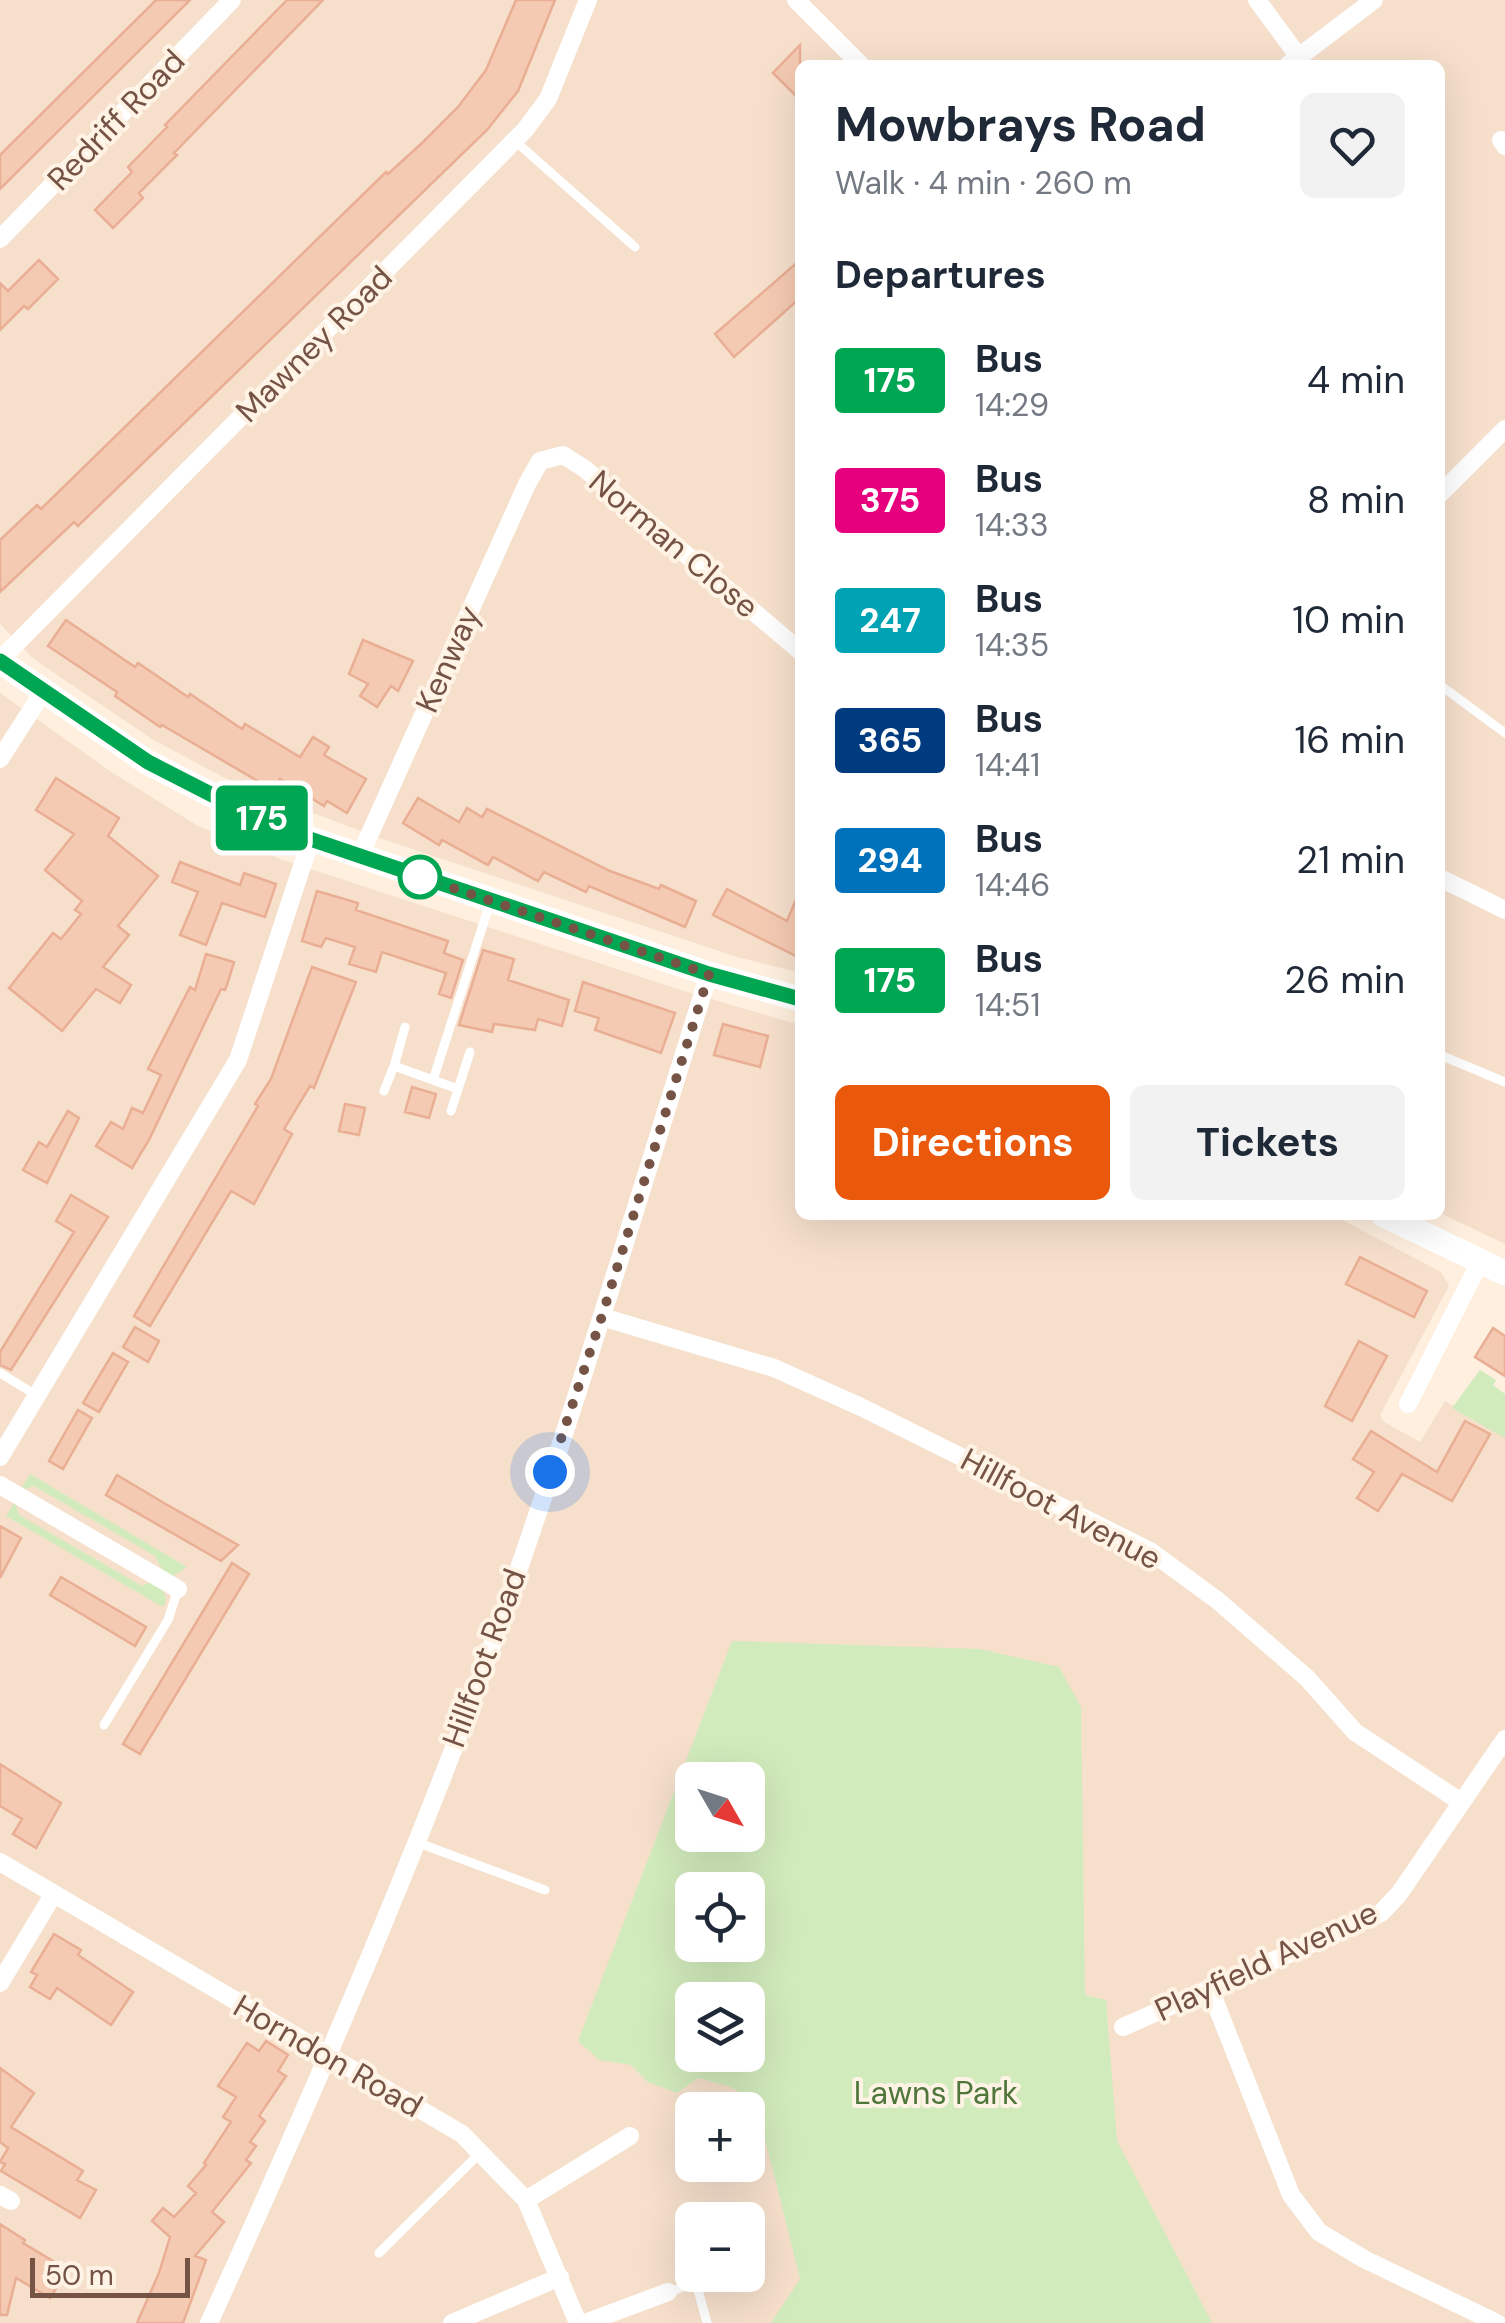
<!DOCTYPE html>
<meta charset="utf-8">
<style>
body{margin:0;font-family:"DM Sans",sans-serif;background:#f2f2f3;color:#1f2937;height:100vh;display:flex;flex-direction:column;font-size:38px;white-space:nowrap}
*{box-sizing:border-box;margin:0}
p{font-size:32px;color:#747a83}
.icon{flex:none;width:55px;height:55px;fill:none;stroke:currentColor;stroke-width:2;stroke-linecap:round;stroke-linejoin:round}
.map{position:relative;flex:1;overflow:hidden}
.side{position:absolute;left:795px;top:60px;width:650px;height:1160px;display:flex;flex-direction:column;background:#fff;border-radius:15px;box-shadow:0 10px 40px #0002}
.side>*{flex:none}
.badge{padding:0 20px;border-radius:8px;font-size:35px;line-height:65px}
.needle{width:65px;rotate:129deg}
.tools{position:absolute;left:675px;top:1762px;display:grid;gap:20px}
.tools a{display:grid;place-items:center;width:90px;height:90px;border-radius:15px;background:#fff;box-shadow:0 10px 40px #0002;font-size:50px}
.scale{position:absolute;left:30px;bottom:25px;width:160px;box-sizing:border-box;padding-left:10px;border:5px solid #755345;border-top:0;font-size:28px;line-height:35px;white-space:nowrap;color:#755345;-webkit-text-stroke:8px #fff3e5;paint-order:stroke}
.you{position:absolute;width:50px;height:50px;margin:-25px;border:8px solid #fff;border-radius:50%;background:#1a73e8;box-shadow:0 0 0 15px #1a73e833}
.map>.badge{position:absolute;translate:-50% -50%;box-shadow:0 0 0 5px #fff}
h2{padding:0 40px;font-size:38px;line-height:90px}
.round{display:grid;place-items:center;flex:none;width:105px;height:105px;border-radius:15px;background:#f2f2f3}
.head{display:flex;align-items:center;justify-content:space-between;height:170px;padding:0 40px}
h1{font-size:48px;font-weight:700;line-height:75px}
.primary-button{display:flex;gap:20px;margin-top:auto;padding:20px 40px}
.primary-button a{flex:1;height:115px;border-radius:15px;background:#ea580c;color:#fff;font-size:40px;font-weight:700;line-height:115px;text-align:center}
.primary-button a+a{background:#f2f2f3;color:#1f2937}
ul{padding:0;list-style:none}
li{display:flex;align-items:center;gap:30px;height:120px;padding:0 40px}
li div{flex:1}
li b{display:block;font-size:38px}
li em{font-style:normal}
li .badge{min-width:110px;font-weight:700;text-align:center}
.map>svg:first-child{display:block}
</style>
<div class="map">
<svg width="1505" height="2323" viewBox="0 0 1505 2323">
<rect width="100%" height="100%" fill="#feefde"/>
<!-- residential -->
<path fill="#f6e0cc" fill-rule="evenodd" d="M0,0H1505V1244L1440,1213V65H800V973L737,957L385,840L238,785L152,739L35,660L0,624Z
M0,693L113,773L198,826L283,860L681,990L800,1025V1215H1333L1441,1272L1449,1286L1380,1415L1384,1422L1420,1442L1445,1401L1505,1438V2323H0ZM692,1780H748V1835H692ZM692,1890H748V1945H692ZM692,2000H748V2055H692ZM692,2110H748V2165H692ZM692,2220H748V2275H692Z"/>
<!-- green -->
<path fill="#d2ebbc" fill-rule="evenodd" d="M1480,1370L1496,1380L1493,1385L1505,1394V1438L1452,1408Z
M30,1474L187,1567L173,1576L163,1571L155,1556L34,1486L25,1489L22,1487Z
M15,1502L19,1515L142,1586L153,1581C162,1589 170,1595 163,1607L6,1516Z
M732,1641L980,1649L1059,1667L1081,1707L1085,1995L1106,2000L1117,2141L1212,2323H771L800,2279L756,2103L731,2087L698,2078L677,2093L648,2082L631,2065L599,2060L578,2041ZM748,1780V1835H692V1780ZM748,1890V1945H692V1890ZM748,2000V2055H692V2000Z"/>
<!-- building -->
<path fill="#f5cab3" stroke="#e9ae93" stroke-width="2.5" d="M156,0H190L0,189V155Z
M287,0H323L174,153L177,155L139,193L143,198L113,228L95,210L132,172L128,167L167,127L165,125Z
M516,0H555L518,91L487,130L112,493L78,526L74,522L0,592V540L37,505L41,509L386,172L388,174L422,143L458,107L486,70Z
M800,45V100L773,73Z
M39,260L58,279L28,309L24,306L0,330V283L8,291Z
M800,260V298L734,357L715,334Z
M66,620L135,667L138,663L188,697L190,694L242,729L245,724L300,757L313,737L329,747L324,755L366,779L347,813L327,801L324,806L280,779L273,790L162,725L160,727L115,696L117,692L48,646Z
M363,640L413,661L398,691L391,686L377,707L360,696L368,684L349,674Z
M56,778L119,818L108,836L158,876L118,926L129,935L103,967L131,985L120,1003L96,989L62,1031L9,988L53,933L61,939L81,914L75,910L82,901L45,870L74,834L36,810Z
M418,798L459,822L467,808L482,817L487,809L610,871L659,889L661,885L696,901L685,927L589,886L586,892L544,872L538,881L493,857L488,865L442,840L439,845L403,823Z
M180,862L240,885L244,873L276,884L265,917L222,903L206,945L180,935L198,892L172,882Z
M727,889L787,921L800,890V958L713,915Z
M317,891L358,903L356,910L448,941L444,953L463,960L451,998L439,994L446,973L382,952L376,972L349,964L355,947L326,938L321,947L302,941Z
M483,950L514,959L508,980L569,1000L562,1026L538,1019L535,1030L494,1024L492,1032L459,1025Z
M206,954L234,962L227,985L225,990L221,989L149,1140L132,1168L96,1146L111,1122L123,1129L132,1108L143,1113L161,1075L148,1069L190,987L195,990Z
M312,967L356,982L314,1088L310,1086L284,1129L292,1134L254,1204L231,1191L150,1326L134,1316L258,1106L255,1104L271,1079Z
M583,982L675,1013L661,1053L595,1030L599,1018L575,1011Z
M723,1024L768,1036L760,1067L714,1055Z
M412,1087L436,1094L429,1118L405,1112Z
M345,1104L365,1108L359,1135L339,1131Z
M68,1111L79,1118L47,1183L23,1170L39,1142L47,1147Z
M71,1195L108,1217L11,1370L0,1365V1352L74,1232L56,1221Z
M1360,1257L1427,1291L1414,1317L1346,1284Z
M135,1327L159,1341L148,1362L123,1347Z
M1493,1328L1505,1336V1376L1475,1357Z
M1359,1341L1387,1356L1352,1421L1325,1406Z
M113,1353L128,1362L99,1412L83,1403Z
M78,1410L92,1418L63,1469L49,1461Z
M1465,1421L1490,1434L1452,1501L1402,1474L1378,1511L1357,1498L1374,1472L1353,1459L1371,1431L1437,1472Z
M117,1475L164,1503L238,1545L221,1561L106,1495Z
M0,1526L21,1538L0,1578Z
M232,1563L249,1574L140,1754L123,1744Z
M61,1577L146,1627L135,1646L50,1595Z
M0,1764L61,1803L36,1848L13,1834L22,1819L0,1806Z
M54,1934L81,1950L78,1955L133,1992L111,2025L57,1988L50,1999L30,1987L37,1975L31,1972Z
M266,2041L288,2055L278,2071L286,2076L259,2116L265,2121L250,2142L256,2146L246,2160L251,2163L212,2212L224,2222L195,2256L206,2260L183,2323H137L159,2273L170,2237L152,2221L163,2208L174,2217L196,2193L188,2186L206,2165L204,2163L231,2122L223,2117L236,2097L218,2086L247,2043L259,2051Z
M0,2068L34,2093L11,2127L83,2171L77,2180L96,2190L80,2218L1,2171L5,2164L0,2162L8,2148L0,2142Z
M0,2224L25,2240L23,2243L68,2270L50,2298L16,2278L7,2315H0Z"/>
<g fill="none" stroke-linecap="round" stroke-linejoin="round">
<!-- lane -->
<path stroke="#fff" stroke-width="9" d="M515,141L635,247
M1440,685L1505,733
M405,1027L394,1066L433,1080L490,903
M1440,1055L1505,1082
M433,1080L458,1089L470,1052
M384,1091L394,1066
M451,1111L458,1089
M0,1373L36,1395
M104,1725L168,1620L178,1589
M416,1842L545,1890
M684,2238L692,2270
M379,2253L480,2153
M694,2275L707,2323
M668,2292L696,2283"/>
<!-- street -->
<path stroke="#fff" stroke-width="18" d="M796,0L861,65
M1257,0L1299,57
M1288,65L1374,0
M1501,140L1505,146
M0,239L232,0
M1440,494L1505,429
M0,660L525,130L548,99L588,0
M0,759L43,692
M359,858L527,484L540,461L563,455L585,469L800,651
M1440,878L1505,910
M602,1317L774,1368L861,1407L1150,1551L1217,1600L1307,1678L1355,1732L1461,1802
M1408,1404L1481,1260
M0,1457L238,1060L311,839
M0,1485L178,1589
M0,1862L462,2134L526,2200L578,2323
M0,1983L53,1895
M1210,1989L1291,2195L1319,2232L1364,2259L1497,2323
M1123,2027L1381,1913L1399,1894L1505,1739
M0,2195L11,2201
M526,2200L630,2136
M209,2323C303,2116 394,1908 474,1695C561,1458 633,1215 709,974
M452,2323L560,2277
M585,2323L668,2292"/>
<!-- secondary -->
<path stroke="#fff" stroke-width="25" d="M0,661L147,762L228,803L311,839L709,974L800,999
M1384,1215L1505,1273"/>
</g>
<g fill="none" stroke-linecap="round" stroke-linejoin="round">
<!-- line casing -->
<g stroke="#fff" stroke-width="22">
<path id="line" d="M0,661L148,762L228,803L310,839L709,974L800,999"/>
</g>
<!-- line -->
<use href="#line" stroke="#00a651" stroke-width="15"/>
<!-- walk -->
<path stroke="#755345" stroke-width="10" stroke-dasharray="0 18" d="M420,877L709,974L602,1316L550,1472"/>
</g>
<!-- markers -->
<circle fill="#fff" stroke="#00a651" stroke-width="5" cx="420" cy="877" r="20"/>
<g text-anchor="middle" dominant-baseline="central" stroke-width="8" stroke-linejoin="round" paint-order="stroke">
<!-- street labels -->
<g font-size="32" fill="#755345" stroke="#fff3e5">
<text transform="translate(116 120) rotate(-46)">Redriff Road</text>
<text transform="translate(314 344) rotate(-45)">Mawney Road</text>
<text transform="translate(674 544) rotate(40)">Norman Close</text>
<text transform="translate(448 659) rotate(-66)">Kenway</text>
<text transform="translate(1061 1509) rotate(28)">Hillfoot Avenue</text>
<text transform="translate(484 1658) rotate(-70)">Hillfoot Road</text>
<text transform="translate(1266 1961) rotate(-25)">Playfield Avenue</text>
<text transform="translate(328 2056) rotate(30)">Horndon Road</text>
</g>
<!-- park labels -->
<g font-size="32" fill="#4f763a" stroke="#fff3e5">
<text x="936" y="2093">Lawns Park</text>
</g>
</g>
</svg>
<div class="tools">
<a><svg class="needle" viewBox="-14 -14 28 28"><path d="M0-13l5 13h-10z" fill="#e53935"/><path d="M0 13l5-13h-10z" fill="#747a83"/></svg></a>
<a><svg class="icon" aria-label="locate" viewBox="0 0 24 24"><circle cx="12" cy="12" r="6"/><path d="M12 2v4M12 18v4M2 12h4M18 12h4"/></svg></a>
<a><svg class="icon" aria-label="layers" viewBox="0 0 24 24"><path d="M12 4l9 5-9 5-9-5zM3 14l9 5 9-5"/></svg></a>
<a>+</a>
<a>−</a>
</div>
<div class="scale">50 m</div>
<div class="you" style="left:550px;top:1472px"></div>
<b class="badge" style="left:262px;top:818px;background:#00a651;color:#fff">175</b>
<section class="side">
<div class="head"><div><h1>Mowbrays Road</h1><p>Walk · 4 min · 260 m</p></div><a class="round"><svg class="icon" aria-label="heart" viewBox="0 0 24 24"><path d="M12 20l-8-8c-3-5 5-10 8-4 3-6 11-1 8 4z"/></svg></a></div>
<h2>Departures</h2>
<ul>
<li><span class="badge" style="background:#00a651;color:#fff">175</span><div><b>Bus</b><p>14:29</p></div><em>4 min</em></li>
<li><span class="badge" style="background:#e6007e;color:#fff">375</span><div><b>Bus</b><p>14:33</p></div><em>8 min</em></li>
<li><span class="badge" style="background:#00a3b4;color:#fff">247</span><div><b>Bus</b><p>14:35</p></div><em>10 min</em></li>
<li><span class="badge" style="background:#003b80;color:#fff">365</span><div><b>Bus</b><p>14:41</p></div><em>16 min</em></li>
<li><span class="badge" style="background:#0072bc;color:#fff">294</span><div><b>Bus</b><p>14:46</p></div><em>21 min</em></li>
<li><span class="badge" style="background:#00a651;color:#fff">175</span><div><b>Bus</b><p>14:51</p></div><em>26 min</em></li>
</ul>
<div class="primary-button"><a>Directions</a><a>Tickets</a></div>
</section>
</div>
